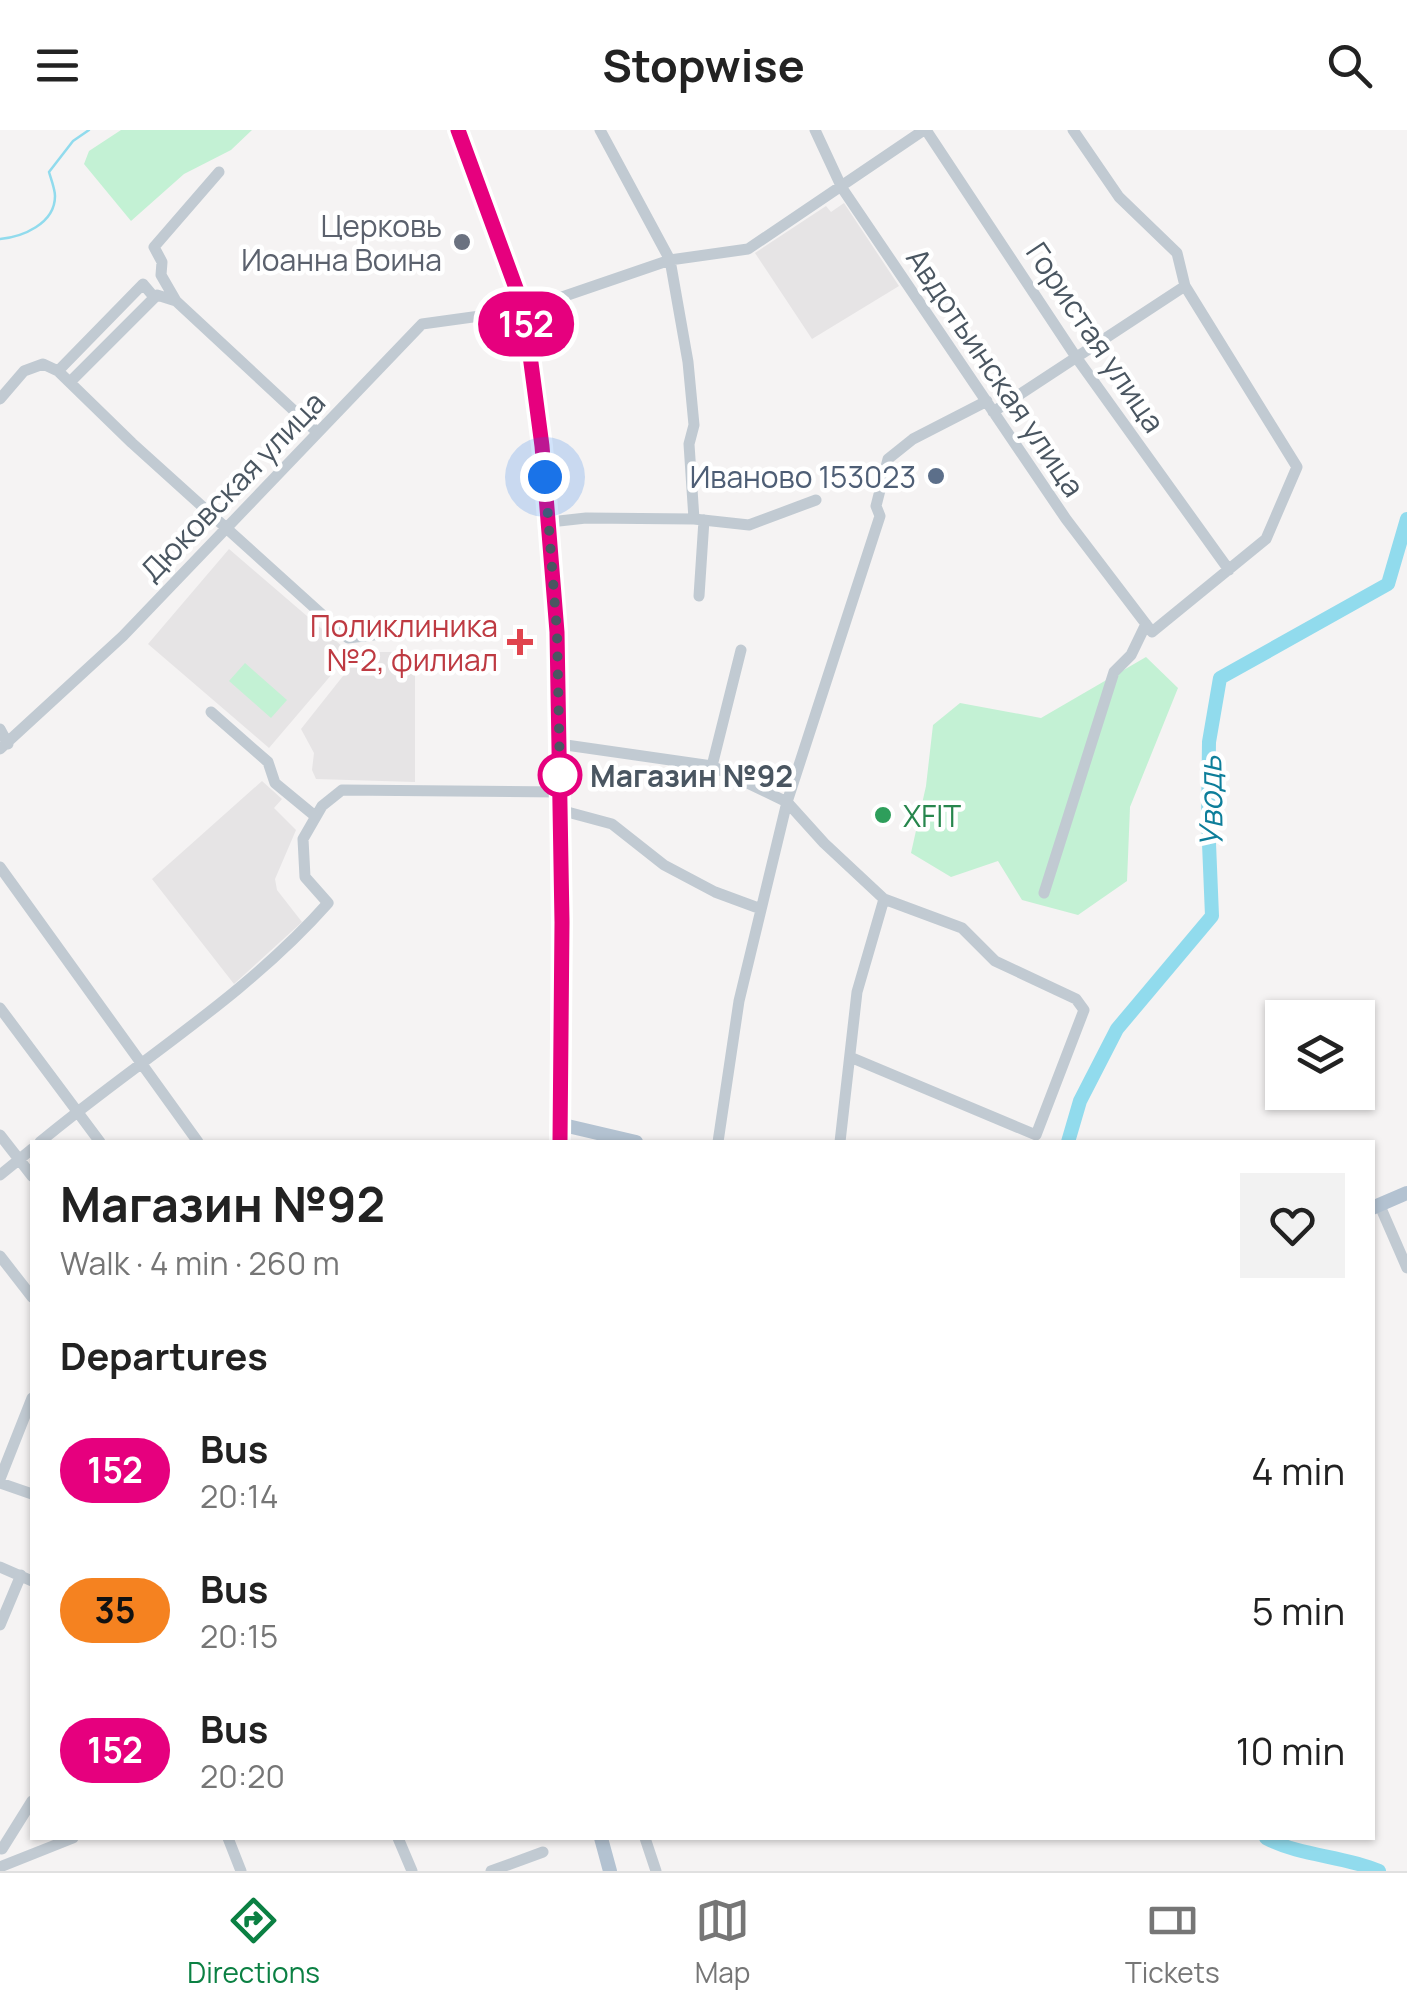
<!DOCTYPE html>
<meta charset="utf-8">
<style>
body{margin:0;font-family:Manrope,sans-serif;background:#f2f2f2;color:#222;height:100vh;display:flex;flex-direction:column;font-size:38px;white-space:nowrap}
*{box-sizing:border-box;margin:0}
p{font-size:32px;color:#767676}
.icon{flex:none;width:55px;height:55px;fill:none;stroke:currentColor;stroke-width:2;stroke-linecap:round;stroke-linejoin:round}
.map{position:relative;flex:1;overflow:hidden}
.drawer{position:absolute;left:30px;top:1010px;width:1345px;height:700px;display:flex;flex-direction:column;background:#fff;border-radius:0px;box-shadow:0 2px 8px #0004}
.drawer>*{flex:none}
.badge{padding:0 20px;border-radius:32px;font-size:35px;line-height:65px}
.tools{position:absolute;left:1265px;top:870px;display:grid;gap:20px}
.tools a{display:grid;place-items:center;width:110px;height:110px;border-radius:0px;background:#fff;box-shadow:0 2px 8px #0004;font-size:50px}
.you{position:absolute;width:50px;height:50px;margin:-25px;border:8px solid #fff;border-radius:50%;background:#1a73e8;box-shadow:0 0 0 15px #1a73e833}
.map>.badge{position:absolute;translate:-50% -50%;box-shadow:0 0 0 5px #fff}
h2{padding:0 30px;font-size:38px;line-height:90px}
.round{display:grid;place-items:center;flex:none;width:105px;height:105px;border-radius:0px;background:#f2f2f2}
.overview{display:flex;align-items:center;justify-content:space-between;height:170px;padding:0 30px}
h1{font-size:48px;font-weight:700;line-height:75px}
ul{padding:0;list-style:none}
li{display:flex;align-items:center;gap:30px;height:140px;padding:0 30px}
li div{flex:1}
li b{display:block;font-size:38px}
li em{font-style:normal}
li .badge{min-width:110px;font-weight:700;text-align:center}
header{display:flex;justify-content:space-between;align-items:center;height:130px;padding:0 30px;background:#fff;font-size:45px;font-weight:700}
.dock{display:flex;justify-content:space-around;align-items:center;height:140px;border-top:2px solid #e0e0e0;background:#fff;font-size:28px;color:#767676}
.dock a{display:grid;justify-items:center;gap:5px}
.dock .on{color:#0b8043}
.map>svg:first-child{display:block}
</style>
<header><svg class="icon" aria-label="menu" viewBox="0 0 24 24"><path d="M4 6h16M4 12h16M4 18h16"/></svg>Stopwise<svg class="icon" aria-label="search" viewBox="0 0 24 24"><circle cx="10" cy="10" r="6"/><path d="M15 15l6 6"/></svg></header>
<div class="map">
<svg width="1407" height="1741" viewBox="0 0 1407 1741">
<rect width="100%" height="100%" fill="#f5f3f3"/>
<!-- education -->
<path fill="#e6e4e5" d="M844,73L899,156L812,209L755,123L826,76L831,82Z
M229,419L350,523L269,618L148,514Z
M362,522H415V652L316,649L312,640L314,623L301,599Z
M262,651L282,669L274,678L296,700L275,749L277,760L302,792L234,854L152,749Z"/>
<!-- green -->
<path fill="#c3f1d4" d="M121,0H252L231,20L184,44L131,91L84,34L89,21Z
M1146,527L1178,558L1130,677L1127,751L1078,785L1022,770L998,731L951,747L911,723L926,656L933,595L960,573L1041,588Z
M245,533L287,570L271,588L229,551Z"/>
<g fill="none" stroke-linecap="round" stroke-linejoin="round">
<!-- stream -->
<path stroke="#91dbed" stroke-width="2.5" d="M0,109C22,107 55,94 55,66C55,59 51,49 49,42L73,11L89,0"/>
<!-- river -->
<path stroke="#91dbed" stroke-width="14" d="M1068,1012L1080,971L1117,899L1212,786L1208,689L1209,612L1220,548L1388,454L1407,389
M1266,1708C1302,1727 1342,1725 1379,1741"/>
<!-- minor -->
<path stroke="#c1cad2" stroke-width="11" d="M600,0L670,130L688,232L694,295L689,314L694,389
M815,0L842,58L1066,389L1152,502L1266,409L1297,337L1185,156L1177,123L1119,67L1073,0
M926,0L1076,227L1229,440
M219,42L154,117L162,132L161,145L176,171L317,302
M58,241L143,154L154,167
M70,252L157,165L176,171
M0,269L24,241L43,234L58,241L132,313L348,508L422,499
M993,282L1185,156
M550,392L586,388L694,389L749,395L816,370
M699,466L704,390
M211,582L268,632L275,653L315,686
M0,599L8,614
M559,614L712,636L787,672L824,713L884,769L962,798L995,831L1076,869L1084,880L1036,1005L850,927
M0,619L123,506L422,194L524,180L670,130L748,119L924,0
M712,636L741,520
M560,680L612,694L664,735L715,762L761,779
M0,737L198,1012
M1044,763L1114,542L1131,525L1146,494
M0,878L100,1012
M0,1005L32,1046
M40,1012C136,932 245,867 328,773L305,747L303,709L322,676L342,660L560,662
M718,1012L739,871L787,672L880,386L876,376L888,329L913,309L987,271
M840,1012L857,862L884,769
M0,1045L32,1019
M1380,1076L1407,1138
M0,1126L32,1167
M0,1349L32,1268
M0,1353L32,1364
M0,1437L32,1451
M0,1495L21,1445
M228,1708L241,1741
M398,1708L412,1741
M645,1708L656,1741
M2,1719L32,1671
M0,1737L73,1708
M491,1741L543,1722"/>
<!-- major -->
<path stroke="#b3c2d1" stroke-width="14" d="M459,0L524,180L542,316L557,502L561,791L559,1012
M559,994L636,1012
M1372,1078L1407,1063
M601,1708L610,1741"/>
</g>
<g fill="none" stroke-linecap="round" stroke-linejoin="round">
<!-- line casing -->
<g stroke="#fff" stroke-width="22">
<path id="line" d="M458,0L524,180L542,316L557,502L562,792L560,1012"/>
</g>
<!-- line -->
<use href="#line" stroke="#e6007e" stroke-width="15"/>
<!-- walk -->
<path stroke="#4a5661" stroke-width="10" stroke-dasharray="0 18" d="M545,347L557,502L560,645"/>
</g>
<!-- markers -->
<circle fill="#6b7280" stroke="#fff" stroke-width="4" cx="462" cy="112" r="10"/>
<circle fill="#5c6f8a" stroke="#fff" stroke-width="4" cx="936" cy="346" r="10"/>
<path fill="#e0444e" stroke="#fff" stroke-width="4" d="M515 497h10v10h10v10h-10v10h-10v-10h-10v-10h10z"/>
<circle fill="#fff" stroke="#e6007e" stroke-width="5" cx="560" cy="645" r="20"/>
<circle fill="#2e9e5b" stroke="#fff" stroke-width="4" cx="883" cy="685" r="10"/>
<g text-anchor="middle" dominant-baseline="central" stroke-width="9" stroke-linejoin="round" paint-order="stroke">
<!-- worship labels -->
<g font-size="30" fill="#5b616d" stroke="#fff" text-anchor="end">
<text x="442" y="95">Церковь<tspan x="442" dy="34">Иоанна Воина</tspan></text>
</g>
<!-- street labels -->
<g font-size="30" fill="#4a5661" stroke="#fff">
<text transform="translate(1096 207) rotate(56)">Гористая улица</text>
<text transform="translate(996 242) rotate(56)">Авдотьинская улица</text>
<text transform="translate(232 356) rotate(-46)">Дюковская улица</text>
</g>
<!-- service labels -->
<g font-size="30" fill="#4e5e75" stroke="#fff" text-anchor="end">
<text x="916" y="346">Иваново 153023</text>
</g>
<!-- health labels -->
<g font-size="30" fill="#be3a42" stroke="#fff" text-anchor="end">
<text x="498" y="495">Поликлиника<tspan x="498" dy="34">№2, филиал</tspan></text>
</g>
<!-- stop labels -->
<g font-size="30" font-weight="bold" fill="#4a5661" stroke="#fff" text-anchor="start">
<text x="590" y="645">Магазин №92</text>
</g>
<!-- leisure labels -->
<g font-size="30" fill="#27864d" stroke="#fff" text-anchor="start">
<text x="903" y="685">XFIT</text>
</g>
<!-- water labels -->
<g font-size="32" font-style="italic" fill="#0d7e9a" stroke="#fff">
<text transform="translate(1210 672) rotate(-91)">Уводь</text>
</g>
</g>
</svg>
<div class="tools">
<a><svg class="icon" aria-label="layers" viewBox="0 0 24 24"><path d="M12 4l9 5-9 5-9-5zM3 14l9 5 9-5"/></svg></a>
</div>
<div class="you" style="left:545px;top:347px"></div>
<b class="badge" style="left:526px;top:194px;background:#e6007e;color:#fff">152</b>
<section class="drawer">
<div class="overview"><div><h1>Магазин №92</h1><p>Walk · 4 min · 260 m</p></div><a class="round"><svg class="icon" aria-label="heart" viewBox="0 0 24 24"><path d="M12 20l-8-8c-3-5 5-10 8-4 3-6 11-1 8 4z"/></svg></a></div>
<h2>Departures</h2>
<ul>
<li><span class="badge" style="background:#e6007e;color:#fff">152</span><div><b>Bus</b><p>20:14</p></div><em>4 min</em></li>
<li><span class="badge" style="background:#f58220;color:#111">35</span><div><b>Bus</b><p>20:15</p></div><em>5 min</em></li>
<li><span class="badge" style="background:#e6007e;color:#fff">152</span><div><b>Bus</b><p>20:20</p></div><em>10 min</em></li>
</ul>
</section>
</div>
<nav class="dock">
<a class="on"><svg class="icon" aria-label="directions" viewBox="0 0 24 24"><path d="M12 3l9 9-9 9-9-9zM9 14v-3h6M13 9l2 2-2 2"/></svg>Directions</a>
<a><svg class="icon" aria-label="map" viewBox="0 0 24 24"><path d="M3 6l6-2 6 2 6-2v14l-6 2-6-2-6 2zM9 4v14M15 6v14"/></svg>Map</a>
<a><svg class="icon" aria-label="tickets" viewBox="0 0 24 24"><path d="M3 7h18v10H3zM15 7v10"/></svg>Tickets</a>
</nav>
